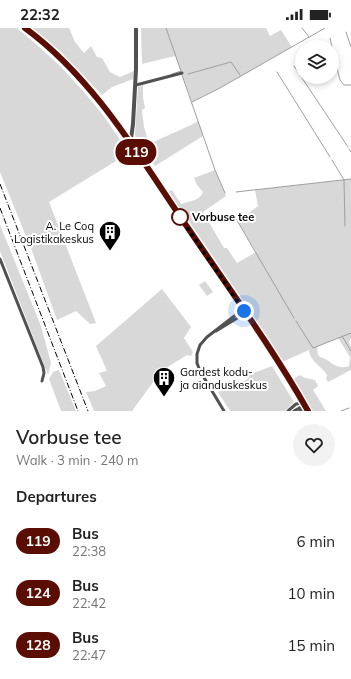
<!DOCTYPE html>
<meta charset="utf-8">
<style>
body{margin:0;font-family:Mulish,sans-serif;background:#f2f2f2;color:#222;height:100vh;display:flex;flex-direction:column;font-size:15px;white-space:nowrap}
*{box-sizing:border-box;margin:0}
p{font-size:13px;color:#767676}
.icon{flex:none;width:22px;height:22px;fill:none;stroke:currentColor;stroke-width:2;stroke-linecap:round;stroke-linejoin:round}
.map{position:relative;height:383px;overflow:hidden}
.drawer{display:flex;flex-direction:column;background:#fff;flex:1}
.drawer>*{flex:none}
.badge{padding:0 8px;border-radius:13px;font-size:14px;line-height:26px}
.buttons{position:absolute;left:295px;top:12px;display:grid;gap:8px}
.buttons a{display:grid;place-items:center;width:44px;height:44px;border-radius:50%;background:#fff;box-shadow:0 2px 6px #0003;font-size:20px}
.you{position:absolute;width:20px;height:20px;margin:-10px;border:3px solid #fff;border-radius:50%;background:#1a73e8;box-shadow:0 0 0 6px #1a73e833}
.map>.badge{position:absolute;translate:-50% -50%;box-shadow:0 0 0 2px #fff}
h2{padding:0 16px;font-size:15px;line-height:36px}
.round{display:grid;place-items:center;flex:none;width:42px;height:42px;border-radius:21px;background:#f2f2f2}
.summary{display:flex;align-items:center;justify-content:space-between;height:68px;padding:0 16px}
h1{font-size:19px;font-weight:600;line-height:30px}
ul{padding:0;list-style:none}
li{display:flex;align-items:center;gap:12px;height:52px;padding:0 16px}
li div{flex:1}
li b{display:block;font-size:15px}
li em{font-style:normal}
li .badge{min-width:44px;font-weight:700;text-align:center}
.status{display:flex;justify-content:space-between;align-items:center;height:28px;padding:0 20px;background:#fff;direction:ltr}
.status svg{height:11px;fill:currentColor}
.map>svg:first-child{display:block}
</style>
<div class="status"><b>22:32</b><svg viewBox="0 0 49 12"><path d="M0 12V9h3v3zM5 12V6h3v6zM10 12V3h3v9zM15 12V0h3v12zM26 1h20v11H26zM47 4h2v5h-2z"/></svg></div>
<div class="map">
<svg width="351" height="383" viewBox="0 0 351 383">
<rect width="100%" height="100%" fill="#fff"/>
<!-- green -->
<path fill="#d8d8d8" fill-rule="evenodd" d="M0,0H17L36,16L59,37L84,64L103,87L129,125L49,174L96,295L90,296L76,283L57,292L32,223L0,144Z
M31,0H69L75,14L84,25L91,18L97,29L102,30L110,44L120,49L134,43L133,51L112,59L102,67L60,23Z
M141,0H266L270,8L281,2L292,19L220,60L192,74L175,28L142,36Z
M143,57V70L145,80L142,82L144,99L149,116L191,97L198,93L203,108L155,138L136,113L135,107L138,59Z
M215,142L226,168L203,184L224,220H227L237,235L256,224L238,194L258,178L255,162L351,151V310L349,314L351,319V342L328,354L326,351L327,347C322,338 310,334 309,322L282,334L240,272L209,222L168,164L172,162L181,176C189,173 200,173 203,164L197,157L194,150ZM338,310L350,329L349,338C334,343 331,331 320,329L318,327L317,319Z
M0,197L41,298L51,335L48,347L0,223Z
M205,253L213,264L207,268L199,257Z
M162,261L191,299L184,310L193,324L191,328L187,327L161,343L132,383H94L86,364L95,363L106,358L99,345L107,343L96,318Z
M272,338L294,374L285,383H230L218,364L248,351L246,348Z
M59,342L76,383H61L49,351L53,344Z
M300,347L305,350L315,352L318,358L313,362L326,383H311L294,352L295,350Z"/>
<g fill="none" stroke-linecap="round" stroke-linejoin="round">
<!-- stream -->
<path stroke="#9f9f9f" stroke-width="1" d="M166,0L181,43L172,46
M302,0L309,9
M346,4L351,19
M330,10L332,19
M307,15L308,19
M332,20L340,52L344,57H351
M294,38L348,119
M277,44L330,129
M188,46L231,34L240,47
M182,47L215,142L225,165
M320,49L322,54
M192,74L220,60L325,0
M349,121L351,124
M332,132L344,152L345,198
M236,164L351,151
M235,189L294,290
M296,293L313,320L351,305
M342,308L351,323
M341,383L349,380"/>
<!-- minor -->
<path stroke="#515151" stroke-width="3" d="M136,57L182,45
M0,231L43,339L44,345L42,353
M216,303L239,289L244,284
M298,381L305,383
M224,383L200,343L197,335V326L200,317L207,309L237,286L244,283
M288,383L296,376L303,375
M294,383L301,379L303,375"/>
<!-- tertiary -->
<path stroke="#515151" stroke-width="4" d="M129,113L131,111L133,96L136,41V0"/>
<!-- secondary -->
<path stroke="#1e1e1e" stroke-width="4.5" d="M25,0C98,53 144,135 193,208C232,266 274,322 308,383"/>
<!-- rail -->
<path stroke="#000" stroke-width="1" stroke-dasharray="6 2 1 2" stroke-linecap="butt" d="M0,156L88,383
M0,180L78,383"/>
</g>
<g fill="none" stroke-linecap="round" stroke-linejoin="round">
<!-- line casing -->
<g stroke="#fff" stroke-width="9">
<path id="line" d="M25,0C96,52 141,132 190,203C230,262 273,321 308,383"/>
</g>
<!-- line -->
<use href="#line" stroke="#5a0e03" stroke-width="6"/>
<!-- walk -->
<path stroke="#000" stroke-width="4" stroke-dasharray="0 7.2" d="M180,189L244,283"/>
</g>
<!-- icons -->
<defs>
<g id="building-pin" transform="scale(1.15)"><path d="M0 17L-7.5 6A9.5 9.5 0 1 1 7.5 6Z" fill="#000" stroke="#fff"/><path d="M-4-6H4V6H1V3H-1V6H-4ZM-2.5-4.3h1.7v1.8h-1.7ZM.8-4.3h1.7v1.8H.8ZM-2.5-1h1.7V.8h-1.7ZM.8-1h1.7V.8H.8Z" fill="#fff"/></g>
</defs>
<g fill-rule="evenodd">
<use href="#building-pin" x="110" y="204"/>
<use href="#building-pin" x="164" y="350"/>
</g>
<!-- markers -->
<circle fill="#fff" stroke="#5a0e03" stroke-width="2" cx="180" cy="189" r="8"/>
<g text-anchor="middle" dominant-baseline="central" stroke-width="4" stroke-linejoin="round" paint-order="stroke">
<!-- stop labels -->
<g font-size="11" font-weight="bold" fill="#000" stroke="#fff" text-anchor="start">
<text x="192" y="189">Vorbuse tee</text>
</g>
<!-- poi labels -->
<g font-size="11" fill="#000" stroke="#fff" text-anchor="end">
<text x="94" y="198">A. Le Coq<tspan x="94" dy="13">Logistikakeskus</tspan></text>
<text x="180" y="344" text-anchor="start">Gardest kodu-<tspan x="180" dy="13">ja aianduskeskus</tspan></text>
</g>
</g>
</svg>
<div class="buttons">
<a><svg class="icon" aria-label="layers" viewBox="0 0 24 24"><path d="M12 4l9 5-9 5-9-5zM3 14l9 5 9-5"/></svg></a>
</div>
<div class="you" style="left:244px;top:283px"></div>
<b class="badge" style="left:136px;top:124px;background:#5a0e03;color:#fff">119</b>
</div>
<section class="drawer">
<div class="summary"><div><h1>Vorbuse tee</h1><p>Walk · 3 min · 240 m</p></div><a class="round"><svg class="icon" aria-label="heart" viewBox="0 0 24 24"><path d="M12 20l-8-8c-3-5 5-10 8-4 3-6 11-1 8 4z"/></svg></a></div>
<h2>Departures</h2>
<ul>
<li><span class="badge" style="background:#5a0e03;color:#fff">119</span><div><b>Bus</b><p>22:38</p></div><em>6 min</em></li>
<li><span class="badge" style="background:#5a0e03;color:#fff">124</span><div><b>Bus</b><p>22:42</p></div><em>10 min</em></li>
<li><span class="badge" style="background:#5a0e03;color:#fff">128</span><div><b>Bus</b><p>22:47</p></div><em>15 min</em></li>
</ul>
</section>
